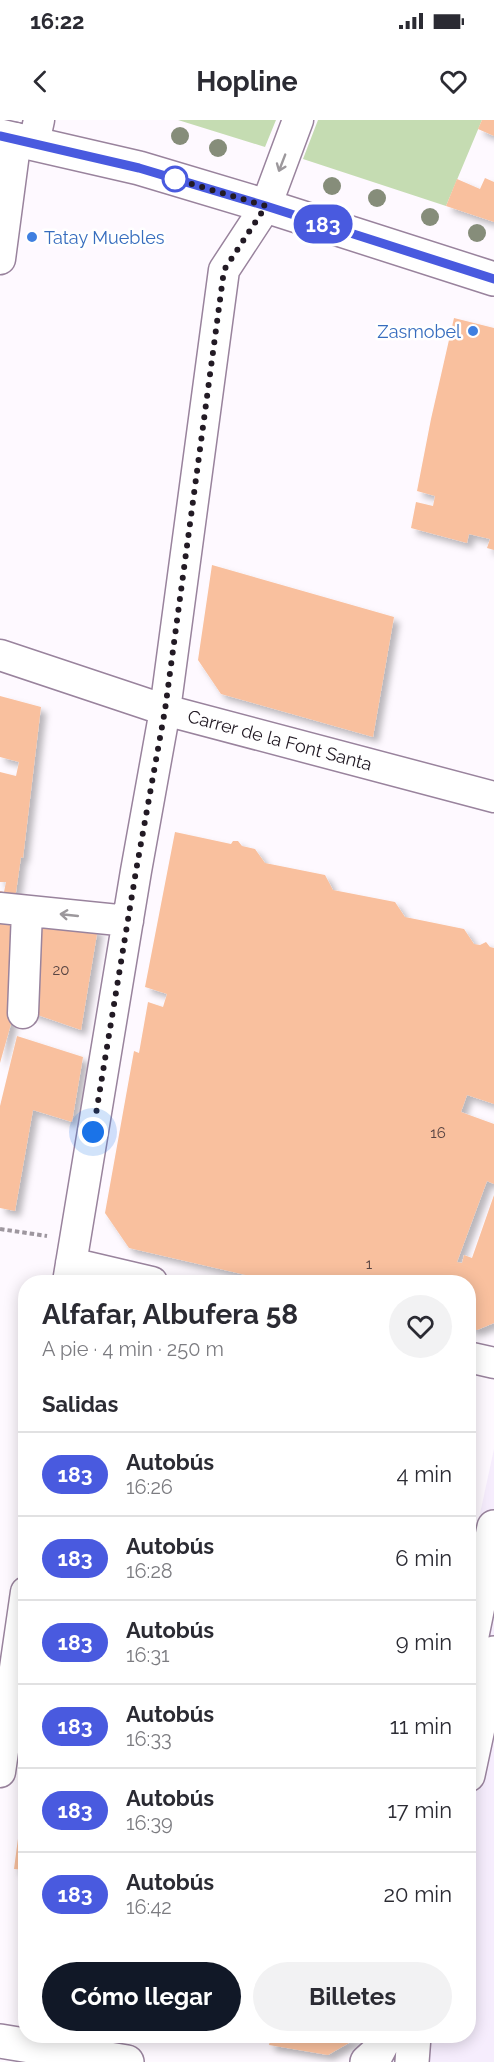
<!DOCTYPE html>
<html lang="es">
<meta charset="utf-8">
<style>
body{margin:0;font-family:Raleway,sans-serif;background:#f2f2f3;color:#2b2b33;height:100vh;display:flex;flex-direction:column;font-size:22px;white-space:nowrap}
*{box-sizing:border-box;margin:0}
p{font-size:20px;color:#7c7c81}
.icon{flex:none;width:33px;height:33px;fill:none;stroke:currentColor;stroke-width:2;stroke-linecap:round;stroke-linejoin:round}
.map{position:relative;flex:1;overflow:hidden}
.sheet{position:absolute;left:18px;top:1155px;width:458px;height:768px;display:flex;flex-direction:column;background:#fff;border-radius:24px;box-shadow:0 3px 15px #0003}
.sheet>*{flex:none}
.badge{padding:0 12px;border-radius:20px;font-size:21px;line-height:39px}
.you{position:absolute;width:30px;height:30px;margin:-15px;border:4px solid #fff;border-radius:50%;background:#1a73e8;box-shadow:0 0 0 9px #1a73e833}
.map>.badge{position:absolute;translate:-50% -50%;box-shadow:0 0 0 3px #fff}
h2{padding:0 24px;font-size:22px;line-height:54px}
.round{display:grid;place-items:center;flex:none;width:63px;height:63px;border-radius:32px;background:#f2f2f3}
.summary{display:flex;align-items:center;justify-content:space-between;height:102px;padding:0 24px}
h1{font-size:28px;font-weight:700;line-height:45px}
.cta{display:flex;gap:12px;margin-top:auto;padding:12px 24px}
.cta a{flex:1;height:69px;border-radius:36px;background:#111827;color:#fff;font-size:24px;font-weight:700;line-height:69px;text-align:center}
.cta a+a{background:#f2f2f3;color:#2b2b33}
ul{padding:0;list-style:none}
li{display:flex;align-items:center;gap:18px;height:84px;padding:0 24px;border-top:2px solid #e1e1e2}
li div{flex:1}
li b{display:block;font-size:22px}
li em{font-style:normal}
li .badge{min-width:66px;font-weight:700;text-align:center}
.status{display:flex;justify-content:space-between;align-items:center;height:42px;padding:0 30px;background:#fff;direction:ltr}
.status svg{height:16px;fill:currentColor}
header{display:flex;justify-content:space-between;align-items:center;height:78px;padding:0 24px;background:#fff;font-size:27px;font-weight:700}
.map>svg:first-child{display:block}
</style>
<div class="status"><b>16:22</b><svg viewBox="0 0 49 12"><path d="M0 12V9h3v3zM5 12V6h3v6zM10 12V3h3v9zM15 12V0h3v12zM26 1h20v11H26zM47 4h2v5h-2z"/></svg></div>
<header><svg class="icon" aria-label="back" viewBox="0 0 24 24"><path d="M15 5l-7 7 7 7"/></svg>Hopline<svg class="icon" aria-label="heart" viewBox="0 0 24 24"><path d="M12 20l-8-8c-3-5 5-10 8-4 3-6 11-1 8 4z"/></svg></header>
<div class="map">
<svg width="494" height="1942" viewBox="0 0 494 1942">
<defs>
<filter id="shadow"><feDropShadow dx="5.5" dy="5.5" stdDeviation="3" flood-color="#0004"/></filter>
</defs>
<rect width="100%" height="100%" fill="#fef9ff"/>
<!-- commercial -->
<path fill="#f6edfd" d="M494,1329V1942H364L370,1916H468V1449Z"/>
<!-- green -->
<path fill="#c5dcb2" d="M178,0H276L265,27Z
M318,0H482L446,86L303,39Z"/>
<!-- building -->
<path fill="#f9c09e" filter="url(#shadow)" d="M482,0H494V16L478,9Z
M485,58L494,62V102L446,86L457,59L480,69Z
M454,198L494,208V430L487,428L490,419L469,414L467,423L411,408L416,382L433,386L435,376L417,371L431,299Z
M212,445L394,497L373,617L221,574L198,540Z
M0,576L41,587L23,738L21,737L15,779L0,777V771L4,772L6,762H0V652L16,656L19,642L0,637Z
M175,712L231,724L233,721H238L242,726L255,729L265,743L325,755L333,770L395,782L405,797L464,809L474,824L480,825L486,822L490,827L494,828V984L467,975L461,992L494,1004V1064L487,1061L457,1142L462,1143L464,1135L472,1138L494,1075V1203L477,1210L468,1208V1162H276L129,1128L105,1093L134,931L139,933L148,882L163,887L167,874L145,867Z
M0,799L19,801L22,844L11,904L0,943Z
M32,801L98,808L81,910L29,892Z
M17,916L83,937L72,1002L33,990L15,1091L0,1088V986Z
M24,1673H26V1750L14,1749Z
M271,1916H361L328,1935L269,1925Z"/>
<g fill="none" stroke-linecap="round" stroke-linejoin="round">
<!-- street casing -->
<g stroke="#99839d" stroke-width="33">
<path id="street" d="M34,23L39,0
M0,139L16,18
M0,535L165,590L494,677
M0,788L128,801
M23,893L27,791
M71,1143L152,1162
M68,1162L136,751L165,590L224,150L266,86L298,0
M468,1237L494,1243
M0,1652L26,1472"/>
</g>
<!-- secondary casing -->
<g stroke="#99839d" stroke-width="36">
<path id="secondary" d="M0,16L139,48L266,86L494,159
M468,1535L494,1407
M468,1655L494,1533
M0,1921L127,1942
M367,1942L377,1933L386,1916
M412,1942L414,1916"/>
</g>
<!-- path -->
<path stroke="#9e979f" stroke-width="4" stroke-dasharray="4.5 3" stroke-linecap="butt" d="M0,1109L47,1116"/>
<!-- street -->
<use href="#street" stroke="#fff" stroke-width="30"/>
<!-- secondary -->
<use href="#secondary" stroke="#fff" stroke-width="33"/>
</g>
<!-- trees -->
<g fill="#868d7a">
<circle cx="180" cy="16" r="9"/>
<circle cx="218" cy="28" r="9"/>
<circle cx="332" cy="66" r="9"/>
<circle cx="377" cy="78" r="9"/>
<circle cx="430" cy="97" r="9"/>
<circle cx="477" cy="113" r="9"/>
</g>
<!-- one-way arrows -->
<defs><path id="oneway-shaft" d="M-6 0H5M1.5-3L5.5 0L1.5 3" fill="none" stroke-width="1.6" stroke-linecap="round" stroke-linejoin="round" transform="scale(1.5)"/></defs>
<g stroke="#9c989c">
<use href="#oneway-shaft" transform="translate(282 43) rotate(111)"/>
<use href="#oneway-shaft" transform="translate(69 795) rotate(-174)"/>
</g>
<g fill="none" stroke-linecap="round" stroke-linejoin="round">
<!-- line casing -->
<g stroke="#fff" stroke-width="14">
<path id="line" d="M0,16L139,48L266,86L494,159"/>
</g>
<!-- line -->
<use href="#line" stroke="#495adf" stroke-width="9"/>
<!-- walk -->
<path stroke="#221a24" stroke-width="6" stroke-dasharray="0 10.8" d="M93,1012L136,751L165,590L224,150L266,86L175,59"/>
</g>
<!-- markers -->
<circle fill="#fff" stroke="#495adf" stroke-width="3" cx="175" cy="59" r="12"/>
<g fill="#3f7fe0" stroke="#fff" stroke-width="2">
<circle cx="32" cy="117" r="6"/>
<circle cx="473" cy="211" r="6"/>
</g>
<g text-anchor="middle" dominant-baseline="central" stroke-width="5" stroke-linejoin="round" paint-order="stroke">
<!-- number labels -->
<g font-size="15" fill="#584442">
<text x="61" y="850">20</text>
<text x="438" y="1013">16</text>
<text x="369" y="1144">1</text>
</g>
<!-- shop labels -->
<g font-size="18" fill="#366cbe" stroke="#fff" text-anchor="start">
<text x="44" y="117">Tatay Muebles</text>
<text x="461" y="211" text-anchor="end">Zasmobel</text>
</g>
<!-- street labels -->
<g font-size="18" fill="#221a24" stroke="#fff">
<text transform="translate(280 620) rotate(15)">Carrer de la Font Santa</text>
</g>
</g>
</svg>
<div class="you" style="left:93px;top:1012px"></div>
<b class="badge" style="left:323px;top:104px;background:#495adf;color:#fff">183</b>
<section class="sheet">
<div class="summary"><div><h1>Alfafar, Albufera 58</h1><p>A pie · 4 min · 250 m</p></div><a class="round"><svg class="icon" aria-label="heart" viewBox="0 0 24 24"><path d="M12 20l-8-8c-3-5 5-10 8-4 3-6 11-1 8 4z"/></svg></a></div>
<h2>Salidas</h2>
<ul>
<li><span class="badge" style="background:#495adf;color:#fff">183</span><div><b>Autobús</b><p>16:26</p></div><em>4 min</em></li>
<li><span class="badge" style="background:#495adf;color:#fff">183</span><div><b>Autobús</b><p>16:28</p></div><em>6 min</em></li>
<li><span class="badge" style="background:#495adf;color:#fff">183</span><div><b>Autobús</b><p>16:31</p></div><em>9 min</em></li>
<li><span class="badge" style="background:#495adf;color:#fff">183</span><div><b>Autobús</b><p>16:33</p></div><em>11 min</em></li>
<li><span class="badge" style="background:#495adf;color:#fff">183</span><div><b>Autobús</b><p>16:39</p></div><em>17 min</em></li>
<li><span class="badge" style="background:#495adf;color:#fff">183</span><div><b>Autobús</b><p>16:42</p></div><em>20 min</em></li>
</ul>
<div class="cta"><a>Cómo llegar</a><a>Billetes</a></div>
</section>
</div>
